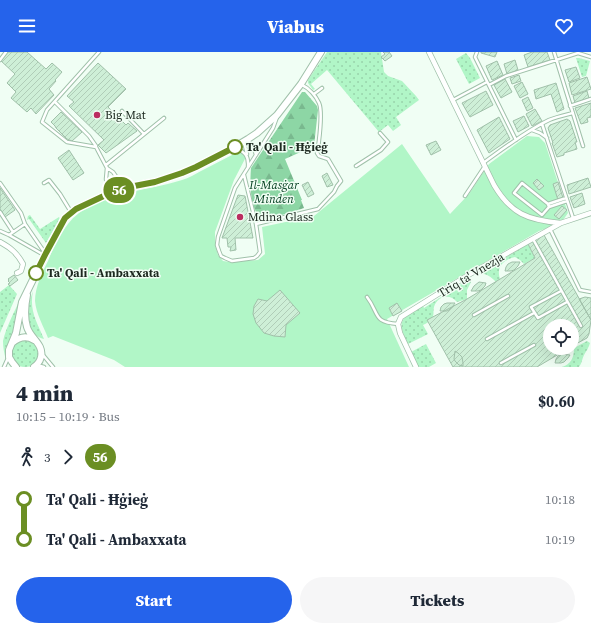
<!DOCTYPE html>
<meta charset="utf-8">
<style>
body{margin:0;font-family:"Source Serif 4",serif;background:#f6f6f7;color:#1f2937;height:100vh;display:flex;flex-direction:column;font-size:15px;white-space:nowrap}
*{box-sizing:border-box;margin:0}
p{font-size:13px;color:#747a83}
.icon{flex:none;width:22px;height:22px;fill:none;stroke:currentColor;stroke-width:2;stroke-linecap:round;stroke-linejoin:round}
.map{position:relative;height:315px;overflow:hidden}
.sheet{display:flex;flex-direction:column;background:#fff;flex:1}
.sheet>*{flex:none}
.badge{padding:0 8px;border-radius:13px;font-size:14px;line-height:26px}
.tools{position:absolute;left:543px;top:267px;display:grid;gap:8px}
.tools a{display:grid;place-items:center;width:36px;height:36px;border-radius:50%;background:#fff;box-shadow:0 4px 16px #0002;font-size:20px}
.map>.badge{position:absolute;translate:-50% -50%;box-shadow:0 0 0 2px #fff}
.legs{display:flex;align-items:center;gap:6px;height:44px;padding:0 16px;font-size:13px}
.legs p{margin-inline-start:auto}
.overview{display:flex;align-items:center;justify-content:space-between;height:68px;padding:0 16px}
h1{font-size:22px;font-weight:800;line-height:30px}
.cta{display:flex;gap:8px;margin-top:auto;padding:8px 16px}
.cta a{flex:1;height:46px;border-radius:24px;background:#2563eb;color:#fff;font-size:16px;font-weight:800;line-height:46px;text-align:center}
.cta a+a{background:#f6f6f7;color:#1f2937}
ul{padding:0 16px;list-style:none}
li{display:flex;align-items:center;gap:14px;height:40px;font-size:15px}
li i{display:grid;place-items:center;width:6px;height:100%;margin:0 5px;background:currentColor}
li i::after{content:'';width:10px;height:10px;margin:-5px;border:3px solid;border-radius:50%;background:#fff}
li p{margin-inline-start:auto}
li:first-child i{background:linear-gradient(#0000 50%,currentColor 0)}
li:last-child i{background:linear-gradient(currentColor 50%,#0000 0)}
header{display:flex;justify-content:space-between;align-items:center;height:52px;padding:0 16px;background:#2563eb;color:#fff;font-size:18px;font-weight:800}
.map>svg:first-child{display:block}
</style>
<header><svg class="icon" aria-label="menu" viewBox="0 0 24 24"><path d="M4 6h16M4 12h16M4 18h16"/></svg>Viabus<svg class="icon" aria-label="heart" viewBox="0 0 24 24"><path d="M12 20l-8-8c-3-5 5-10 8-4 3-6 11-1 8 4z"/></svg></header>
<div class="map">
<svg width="591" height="315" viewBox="0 0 591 315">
<defs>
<pattern id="grass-dots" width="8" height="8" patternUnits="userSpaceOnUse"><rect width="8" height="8" fill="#b1f6c7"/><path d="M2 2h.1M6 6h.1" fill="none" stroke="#98d3ab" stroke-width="1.8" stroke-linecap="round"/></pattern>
<pattern id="forest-firs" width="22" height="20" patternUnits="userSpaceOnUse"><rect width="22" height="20" fill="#8dd6a5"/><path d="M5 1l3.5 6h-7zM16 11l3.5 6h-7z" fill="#79b88e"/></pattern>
<pattern id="building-hatch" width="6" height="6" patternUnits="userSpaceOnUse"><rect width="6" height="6" fill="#ceefd7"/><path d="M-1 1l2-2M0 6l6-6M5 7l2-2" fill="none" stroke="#b0cdb8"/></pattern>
</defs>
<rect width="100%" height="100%" fill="#f0fef4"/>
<!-- grass -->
<path fill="url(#grass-dots)" d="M327,0H381L384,20L388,24L402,29L416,44L419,48L396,65L401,73L393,79L388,73L379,80L327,18L311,32L315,37L313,38L308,31V28Z
M466,1L470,6L480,26L469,32L456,7Z
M576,6H579L590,9L586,24L582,25Z
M30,163L40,177L59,165L60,167L46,191L29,167L27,168L28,164Z
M528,192L535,206L524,212L520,208L515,205C503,208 496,215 500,227L496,230C490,224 486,221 478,222Z
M469,227L471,230L467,238V247L457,250C450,241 437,244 434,255C433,258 434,262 433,264C432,269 427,271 423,273L428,282L408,292C396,268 401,266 423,254L424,256Z
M9,233L17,242L0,281V240Z
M33,239C29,259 37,270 44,287C40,286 38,285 35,282C22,270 28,254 33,239Z
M20,247L13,284L9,290L6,298V308C4,301 3,295 3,289C6,275 15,259 20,247Z
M11 301a14 14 0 1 1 28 0a14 14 0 1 1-28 0Z
M587,289L590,291C588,297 587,298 584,303C582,307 582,311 579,315H562C571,312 574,306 574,296Z
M426,292L436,311L429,315H418L411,300Z"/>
<!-- forest -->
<path fill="url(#forest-firs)" d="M302,40H305L317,54L318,58L314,94L285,107L302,148H301L304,156C295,159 270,168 262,165C249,161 250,127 251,116Z"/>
<!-- park -->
<path fill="#b1f6c7" d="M527,84L539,85L545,91L568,161L561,171L539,179L387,267L409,315H125L114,308L53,284L48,286C44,275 36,262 35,249C35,235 42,221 48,209C53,196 59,183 68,172C93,140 146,140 182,128C189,126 195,122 201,119C213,113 224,107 236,101H241L246,105L234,128L215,180V193L218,203L223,209L230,210L258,208L265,202L262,175L314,164L402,92L450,162L469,142L489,112Z"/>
<!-- building -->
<path fill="url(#building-hatch)" stroke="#a0c0a9" d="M8,0H27L46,17L52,11L62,20L55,28L56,29L49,37L54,43L36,62L31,56L27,60L11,46L16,40L7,31L15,22L0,8Z
M383,0H389L392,4L385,9L381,5L385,2Z
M481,0H497L495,5L481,1Z
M532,0H547L550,8L528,15L524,3Z
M515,8L518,18L507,22L504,12Z
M497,9L503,23L492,28L486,14Z
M98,11L126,37L108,55L126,73L128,71L137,79L106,101L98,93L104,88L69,54L74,50L67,44Z
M576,15L580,26L569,30L565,18Z
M519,23L521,29L512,32L510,26Z
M587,25L591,37L572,43L569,31Z
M505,27L512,40L501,46L494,33Z
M522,30L528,42L520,46L514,34Z
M556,31L564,57L557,60L551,42L536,47L534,38Z
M486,39L493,53L470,65L462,51Z
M587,39L589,46L575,51L573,44Z
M528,45L533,56L527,59L522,48Z
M591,51V65L587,66L588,70L581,72L575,56Z
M535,57L542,69L532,74L526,62Z
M61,60L82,80L72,89L67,87L56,76L55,74L51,70Z
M524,64L529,74L518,80L513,69Z
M499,65L510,87L489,101L477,78Z
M567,67L570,69L577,90H575L577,97L564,101V103L557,105L552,91H553L548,76L550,73Z
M436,89L441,98L431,103L426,93Z
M69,98L84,121L73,128L58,106Z
M327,121L333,133L327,135L322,124Z
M588,126L591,135L569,142L567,133Z
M537,127L544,134L539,138L533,131Z
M308,130L314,142L308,145L302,133Z
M558,130L563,146L558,148L553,132Z
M0,136L15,158L5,165L0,157Z
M582,141L585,152L574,156L570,145Z
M238,143L245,144L253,186H235L236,198L230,199L231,195H228L227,186H222Z
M562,154L567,158L559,167L554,163Z
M544,183L591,268L589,282L587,286L572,294V274H550V296H569L537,315H453L427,268L467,247L535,206L528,192Z
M512,210H520L518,214L514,218L511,219H505L506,215L508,212Z
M14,223L18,228L10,234L8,232L10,231L8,229L9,228L8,227Z
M479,230L486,231L485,234L481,238L478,239H471L474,234Z
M280,238L300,261L286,273L285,285L274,284L264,281L256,271L253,262L254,254L258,247L267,249Z
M585,245L591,246V268L579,247Z
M397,251L402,259L393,264L389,256Z
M447,251H455L453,254L449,258L447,259H440L441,255L444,252Z
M455,299L458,301L462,305L463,311V314L459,313L455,309L454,307Z
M562,302L570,303L568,306L564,310L561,311H555L556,307L558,304Z"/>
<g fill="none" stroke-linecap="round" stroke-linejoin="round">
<!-- service casing -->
<g stroke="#a0c1aa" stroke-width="4.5">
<path id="service" d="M99,0L47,58L42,70L67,90L96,95L107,116L113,120L124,136
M477,0L475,5L516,88
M554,0L583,94
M0,8L6,0
M489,33L506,24L578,1L591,5
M314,42L322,36
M453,48L487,30
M55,50L89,84L96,94
M570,54L591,47
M122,59L144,82
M277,65L273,76L235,136L218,185L217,193L219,199L221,204L225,206L232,209L254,206L257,204L260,200L256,172L318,157L334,140L337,134L341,129L328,107L319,104L317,101C319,91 323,60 319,51C316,44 309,36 302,33
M542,72L573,166
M532,78L540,81L547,86
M248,88C252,93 255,97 256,103
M244,90L247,102
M235,95C245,101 249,103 248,115
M483,111C504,96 526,79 549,68C556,65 565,63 573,61
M106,113L164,66
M356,114L381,98L388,90L380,81
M107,116L106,127L108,141
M244,123L256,172
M0,131L21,161L25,172L45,201
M44,131L49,128L60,142L71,160
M465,144L485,114
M548,152L566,146
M549,155L548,152L522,131L514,141L542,163L549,155L567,149
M0,160L13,180
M550,177L580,238L591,240
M0,179L9,183L44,203
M9,183L25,172
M533,187L581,274
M561,239L531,255L538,266L567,250
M367,245C380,262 372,270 398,272
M474,263L508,244
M487,287L534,261
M43,303L53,315
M501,311L534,293
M37,313L44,315
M4,315L8,306"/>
</g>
<!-- minor casing -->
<g stroke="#a0c1aa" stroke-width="6">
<path id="minor" d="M429,0L494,133C511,162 528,168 560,171
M0,190C11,196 17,201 23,212L21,219L17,221
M416,315L400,281L398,272L401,265L470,222L561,171L591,161"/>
</g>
<!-- secondary casing -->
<g stroke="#a0c1aa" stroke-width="8">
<path id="secondary" d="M27,243C25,253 24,265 27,275C30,286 44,292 41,305C40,310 38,312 34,315
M12,291C19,285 26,283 34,288
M16,315L12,310L9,305V298L16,281L22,250L46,201L65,166L76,157L108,142L124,136L155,130L182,121L196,115L233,96L248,87L257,81L277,63L301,32L321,0"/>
</g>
<!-- service -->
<use href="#service" stroke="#fff" stroke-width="2.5"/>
<!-- minor -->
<use href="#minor" stroke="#fff" stroke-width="4.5"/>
<!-- secondary -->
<use href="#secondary" stroke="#fff" stroke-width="6"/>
</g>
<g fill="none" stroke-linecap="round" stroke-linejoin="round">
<!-- line-1 casing -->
<g stroke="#fff" stroke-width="9">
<path id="line-1" d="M36,221L46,201L65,166L76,157L108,142L124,136L155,130L182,121L196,115L235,95"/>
</g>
<!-- line-1 -->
<use href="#line-1" stroke="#6b8e23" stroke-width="6"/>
</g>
<!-- markers -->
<g fill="#bb2d60" stroke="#f0fef4" stroke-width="1.5">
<circle cx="97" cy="63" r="4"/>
<circle cx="240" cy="165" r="4"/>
</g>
<g fill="#fff" stroke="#6b8e23" stroke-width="2">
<circle cx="235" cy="95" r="7"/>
<circle cx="36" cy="221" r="7"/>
</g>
<g text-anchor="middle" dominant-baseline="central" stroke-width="3" stroke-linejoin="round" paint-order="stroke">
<!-- poi labels -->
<g font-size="12" fill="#1d2920" stroke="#f0fef4" text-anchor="start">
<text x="105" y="63">Big Mat</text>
<text x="248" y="165">Mdina Glass</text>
</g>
<!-- stop labels -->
<g font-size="12" font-weight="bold" fill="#1d2920" stroke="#f0fef4" text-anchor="start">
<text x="246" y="95">Ta' Qali - Ħġieġ</text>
<text x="47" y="221">Ta' Qali - Ambaxxata</text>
</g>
<!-- park labels -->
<g font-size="12" font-style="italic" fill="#054122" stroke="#f0fef4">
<text x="274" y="133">Il-Masġar<tspan x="274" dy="14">Minden</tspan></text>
</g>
<!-- street labels -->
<g font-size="12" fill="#1d2920" stroke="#f0fef4">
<text transform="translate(471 223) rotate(-31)">Triq ta' Vnezja</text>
</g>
</g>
</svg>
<div class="tools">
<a><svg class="icon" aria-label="locate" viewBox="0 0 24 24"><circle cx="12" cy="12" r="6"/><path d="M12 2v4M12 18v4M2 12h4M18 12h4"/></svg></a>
</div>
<b class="badge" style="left:119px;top:138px;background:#6b8e23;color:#fff">56</b>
</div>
<section class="sheet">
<div class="overview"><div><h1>4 min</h1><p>10:15 – 10:19 · Bus</p></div><b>$0.60</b></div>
<div class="legs"><svg class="icon" aria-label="walk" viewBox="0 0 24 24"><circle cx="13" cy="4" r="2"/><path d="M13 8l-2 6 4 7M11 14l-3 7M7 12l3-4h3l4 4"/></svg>3<svg class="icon" aria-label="forward" viewBox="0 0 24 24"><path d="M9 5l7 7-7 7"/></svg><b class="badge" style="background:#6b8e23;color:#fff">56</b></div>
<ul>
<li><i style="color:#6b8e23"></i><b>Ta' Qali - Ħġieġ</b><p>10:18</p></li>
<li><i style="color:#6b8e23"></i><b>Ta' Qali - Ambaxxata</b><p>10:19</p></li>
</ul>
<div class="cta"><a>Start</a><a>Tickets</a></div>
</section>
